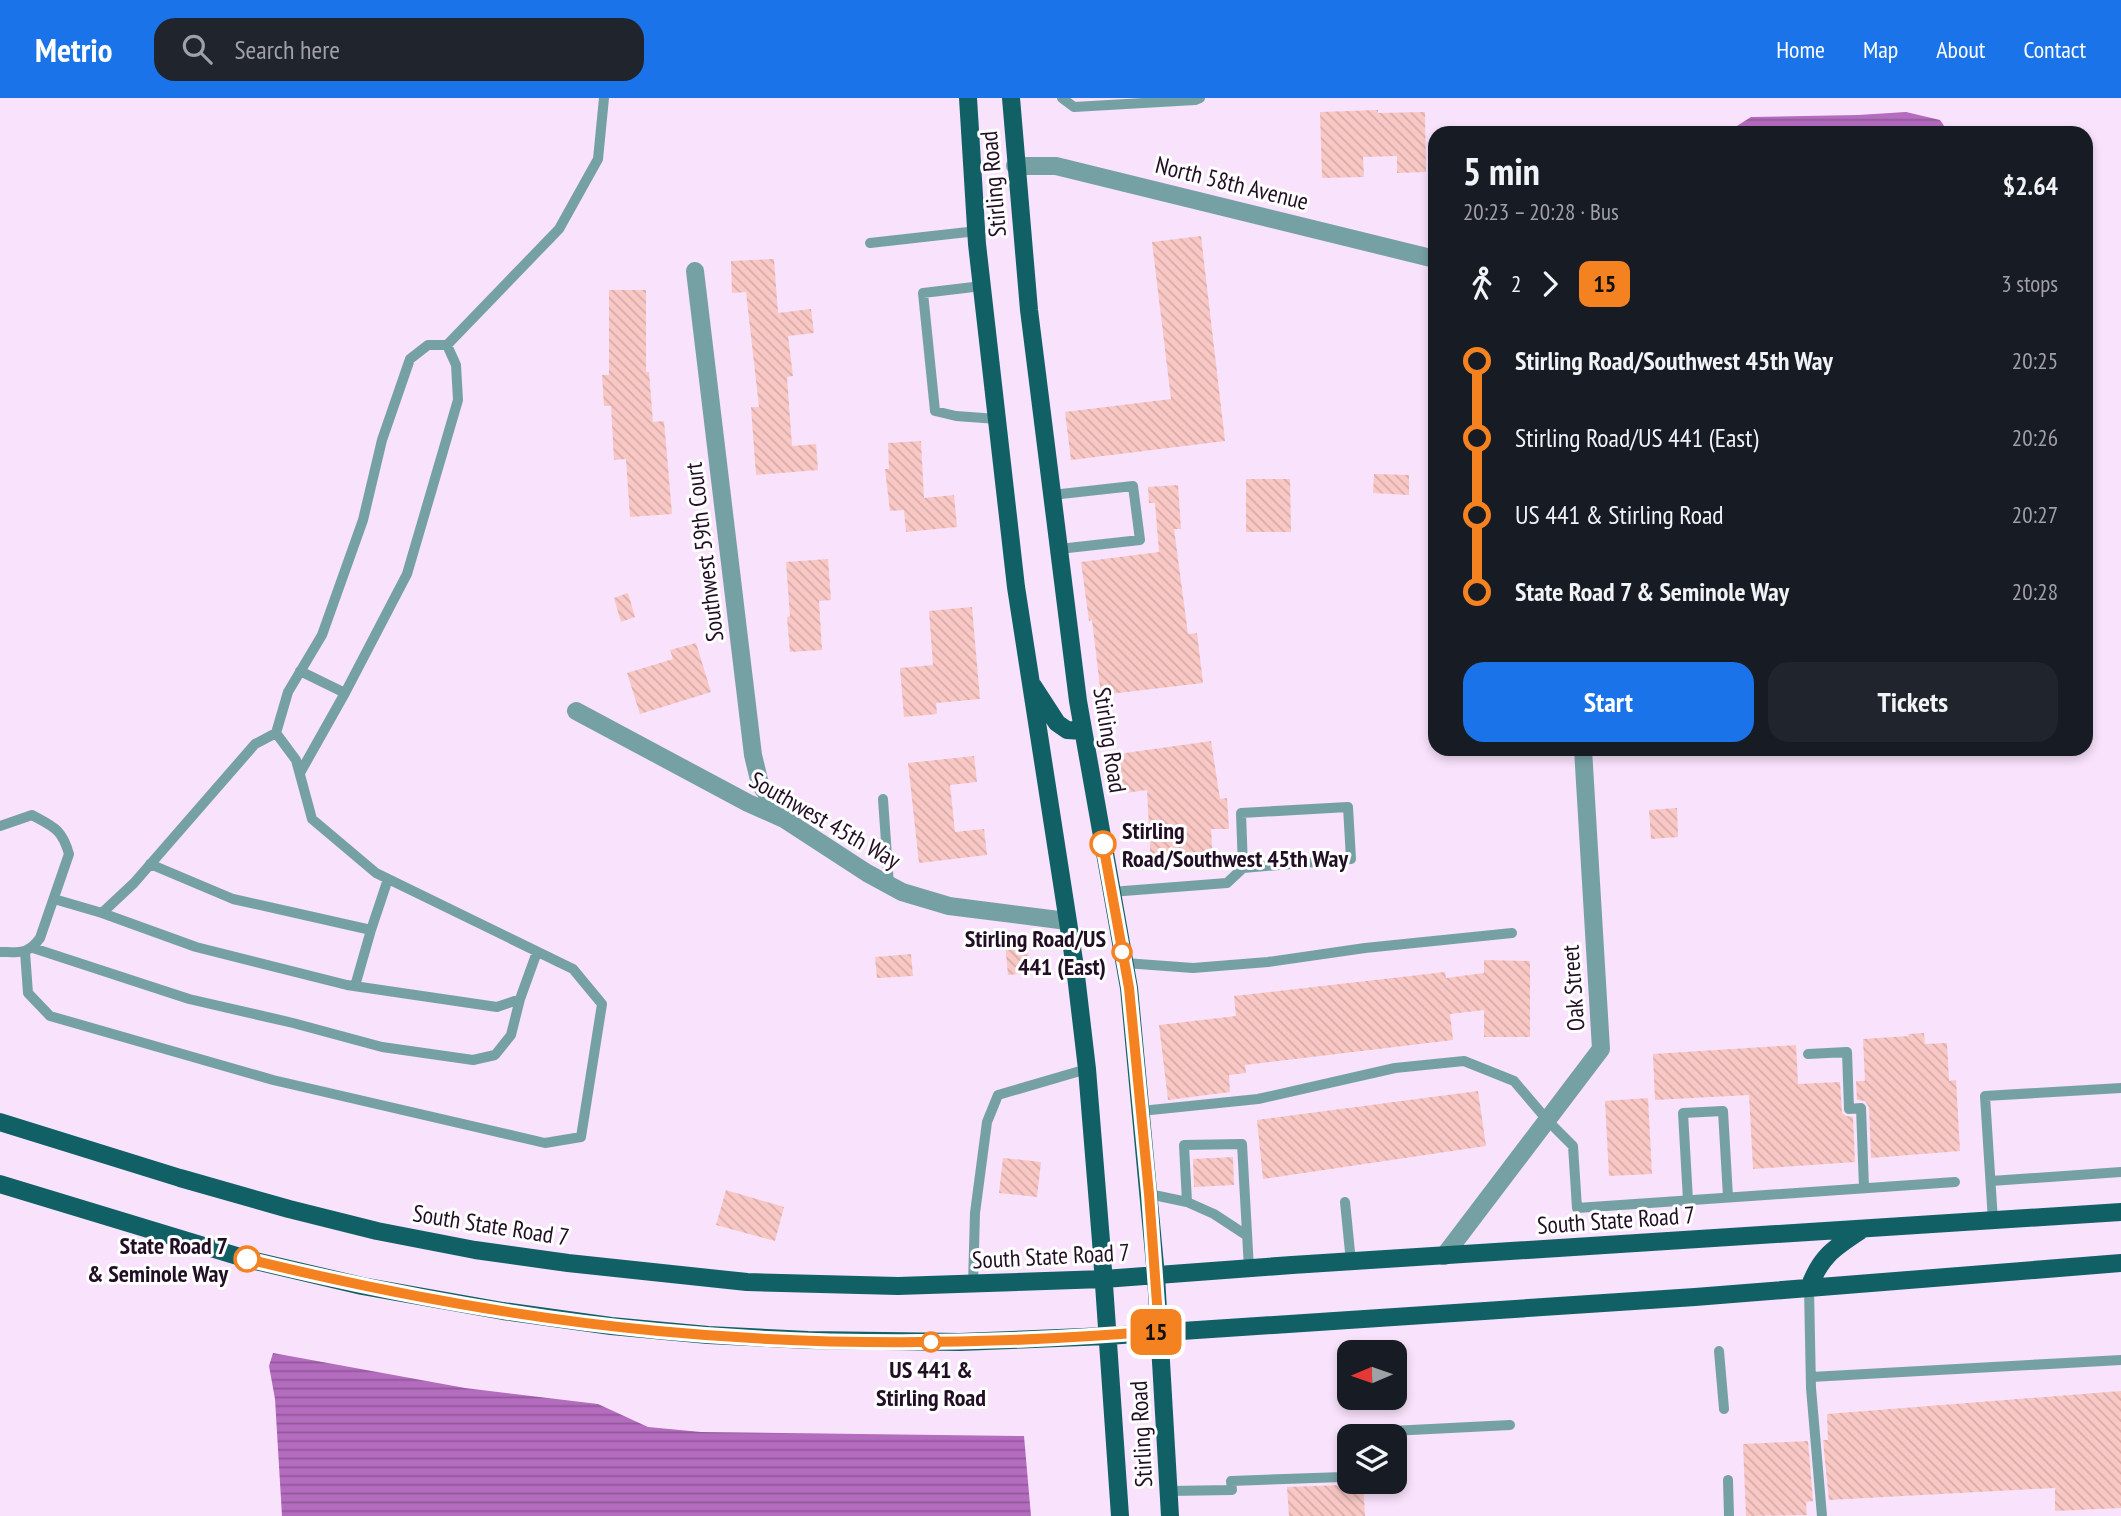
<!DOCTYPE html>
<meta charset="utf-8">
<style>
body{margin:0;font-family:"PT Sans Narrow",sans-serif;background:#20242c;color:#f1f3f6;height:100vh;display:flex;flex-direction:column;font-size:26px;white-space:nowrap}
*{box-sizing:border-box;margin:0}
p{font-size:23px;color:#9ea1a6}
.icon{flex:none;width:38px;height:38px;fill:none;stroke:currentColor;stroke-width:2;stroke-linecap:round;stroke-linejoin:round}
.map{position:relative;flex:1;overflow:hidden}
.side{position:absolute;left:1428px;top:28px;width:665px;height:630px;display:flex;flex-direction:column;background:#171b24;border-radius:21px;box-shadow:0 4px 10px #0003}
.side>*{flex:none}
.badge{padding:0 14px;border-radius:10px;font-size:24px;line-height:46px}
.needle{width:46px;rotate:268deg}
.tools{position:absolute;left:1337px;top:1242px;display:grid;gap:14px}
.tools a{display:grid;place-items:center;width:70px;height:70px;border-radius:14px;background:#171b24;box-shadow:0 4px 10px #0003;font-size:35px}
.map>.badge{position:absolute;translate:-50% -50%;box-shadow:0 0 0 4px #fff}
.legs{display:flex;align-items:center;gap:10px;height:77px;padding:0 35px;font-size:23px}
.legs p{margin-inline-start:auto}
.summary{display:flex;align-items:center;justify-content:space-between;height:119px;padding:0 35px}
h1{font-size:38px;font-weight:700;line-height:52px}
.cta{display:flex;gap:14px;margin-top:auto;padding:14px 35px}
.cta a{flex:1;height:80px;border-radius:21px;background:#1a73e8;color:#fff;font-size:28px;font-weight:700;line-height:80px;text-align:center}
.cta a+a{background:#20242c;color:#f1f3f6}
ul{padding:0 35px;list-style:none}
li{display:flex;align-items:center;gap:24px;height:77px;font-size:26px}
li i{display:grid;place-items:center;width:10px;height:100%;margin:0 9px;background:currentColor}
li i::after{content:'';width:18px;height:18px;margin:-9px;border:5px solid;border-radius:50%;background:#171b24}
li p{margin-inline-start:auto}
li:first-child i{background:linear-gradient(#0000 50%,currentColor 0)}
li:last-child i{background:linear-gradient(currentColor 50%,#0000 0)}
header{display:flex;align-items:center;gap:42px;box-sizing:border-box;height:98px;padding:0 35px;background:#1a73e8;color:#fff}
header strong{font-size:33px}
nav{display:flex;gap:38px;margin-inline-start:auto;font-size:24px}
.search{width:490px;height:63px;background:#20242c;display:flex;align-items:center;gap:18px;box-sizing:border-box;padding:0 24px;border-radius:21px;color:#9ea1a6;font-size:26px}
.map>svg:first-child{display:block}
</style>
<header>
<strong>Metrio</strong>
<div class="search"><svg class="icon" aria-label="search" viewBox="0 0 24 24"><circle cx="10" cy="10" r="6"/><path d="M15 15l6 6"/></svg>Search here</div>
<nav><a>Home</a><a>Map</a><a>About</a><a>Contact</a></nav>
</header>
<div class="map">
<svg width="2121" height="1418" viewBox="0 0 2121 1418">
<defs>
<pattern id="water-rules" width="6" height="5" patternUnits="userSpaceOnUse" patternTransform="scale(1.75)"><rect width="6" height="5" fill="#b46cbe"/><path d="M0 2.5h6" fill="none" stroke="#92579a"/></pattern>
<pattern id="building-back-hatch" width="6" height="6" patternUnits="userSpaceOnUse" patternTransform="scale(1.75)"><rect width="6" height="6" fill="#f9c8c5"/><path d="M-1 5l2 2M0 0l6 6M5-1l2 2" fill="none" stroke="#d5aba9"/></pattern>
</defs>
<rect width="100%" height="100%" fill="#f9e2fc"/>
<!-- water -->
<path fill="url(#water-rules)" d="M1906,14L1940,22L1949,35H1729V33L1751,19L1858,17Z
M273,1255L465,1290L598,1306L648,1329L701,1334L1024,1338L1031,1418H282L275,1301L269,1268Z"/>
<!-- building -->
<path fill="url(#building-back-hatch)" d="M1378,12V15L1425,14L1426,74L1397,75V58L1363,59L1364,79L1322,80L1320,14Z
M1201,138L1225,343L1071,362L1065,314L1171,301L1152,144Z
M774,161L778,215L811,211L814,235L788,238L793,278L787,279L792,348L816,346L818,372L756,377L751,309H759L746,194L732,195L731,163Z
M609,192H646V274H649L653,324L664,323L672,416L630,419L626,361L614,362L611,308H604L602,277H609Z
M921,343L924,400L954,397L957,429L906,434L904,412L890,413L885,371H889L888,345Z
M1374,376L1409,377V397L1373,395Z
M1246,381H1290L1291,434H1246Z
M1178,387L1181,431H1174L1188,536L1197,535L1203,585L1101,597L1092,522L1089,523L1081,464L1159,454L1155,405H1149L1148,389Z
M828,461L831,502L819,503L822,552L790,554L787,519L790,518L786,464Z
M628,495L635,519L621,524L614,500Z
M972,509L980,601L936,605L937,616L904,619L900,570L933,567L929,513Z
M696,545L711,594L640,616L627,575L673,561L670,552Z
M1211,643L1220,701L1227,700L1229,731H1211L1213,764L1151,768L1147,692L1117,696L1111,657Z
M974,658L977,684L950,687L955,734L984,731L987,757L919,765L908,665Z
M1677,710L1678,739L1651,741L1649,712Z
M1027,840L1030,875L1008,877L1005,843Z
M911,856L913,878L877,880L875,859Z
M1484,862L1530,863V939H1484V912L1450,916L1453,942L1245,967L1246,975L1229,977L1230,994L1168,1002L1159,927L1236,918L1234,898L1445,874L1446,880L1484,875Z
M1924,935L1925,946L1947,945L1949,983L1956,982L1960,1053L1871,1060L1869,1009L1865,1003L1857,1002L1856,983H1865L1863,941L1909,938L1908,936Z
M1796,947L1798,986L1840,984L1842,1015L1846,1018L1853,1019L1855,1064L1753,1071L1749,997L1655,1002L1653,956Z
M1478,993L1486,1048L1263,1081L1257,1022Z
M1648,1000L1652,1076L1609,1078L1605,1003Z
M1233,1059L1234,1087L1194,1089L1193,1061Z
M1003,1060L1041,1064L1037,1099L999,1095Z
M726,1092L784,1109L775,1143L716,1127Z
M2121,1293V1410L2055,1413V1390L1829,1402L1823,1342H1828L1827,1316Z
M1808,1343L1813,1403L1806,1404L1807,1417L1746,1418L1743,1346Z
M1349,1384H1363L1365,1418H1289L1287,1389L1343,1387Z"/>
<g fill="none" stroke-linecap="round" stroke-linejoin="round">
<!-- service -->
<path stroke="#76a1a4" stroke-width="10" d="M1062,0L1074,9L1195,2L1200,0
M870,145L977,133
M982,188L923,195L935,313L956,318L997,321
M447,247L559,131L598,61L604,0
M1052,397L1133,388L1140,442L1059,451
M300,573L345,595
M276,635L288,594L322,537L363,422L382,342L410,261L428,247H447L456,267L458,302L407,476L345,595L300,675
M883,701L889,787
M0,728L32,717C54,729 62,731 69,756L40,840C28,857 19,854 0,854
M150,766L233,801L371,832
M1111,794L1227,785L1243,770L1351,761L1348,709L1241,715L1243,770
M102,815L196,849L347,887L497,909L520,901L537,854
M33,850L189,901L293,925L382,949L473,962L495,957L511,937L520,901
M25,854L28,895L50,918L273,982L545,1045L581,1039L602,906L573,871L376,775L312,721L296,662L276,635L255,646L134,785L102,815L54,801
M1125,865L1193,870L1268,864L1365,850L1512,835
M355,888L371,832L388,781
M1808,956L1847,954L1849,1011L1861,1010L1864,1089
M1141,1013L1258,1001L1395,970L1464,963L1514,983L1548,1023L1573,1048L1577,1110L1955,1084
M1991,1083L2121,1074
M1149,1096L1187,1104L1214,1116L1246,1137
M1688,1102L1683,1015L1723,1013L1728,1099
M1187,1104L1184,1047L1242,1046L1249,1171
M1345,1104L1351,1164
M1993,1123L1985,998L2121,990
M973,1187L975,1115L987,1024L998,997L1087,971
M1809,1190L1811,1290L1822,1418
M1719,1253L1724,1311
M1811,1279L2121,1262
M1385,1339L1391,1333L1510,1327
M1728,1382L1729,1418
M1169,1393L1232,1392L1231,1383L1343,1379L1349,1373"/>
<!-- minor -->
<path stroke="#76a1a4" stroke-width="18" d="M1015,68H1056L1435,161
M695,173L753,657L760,686L784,721
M576,613L748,705L784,721L867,775L902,794L949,808L1067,823
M1444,1158L1601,951L1583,651"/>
<!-- primary -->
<path stroke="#116065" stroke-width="18" d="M968,0L977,146L1016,489L1075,869L1087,971L1101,1143L1120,1418
M1011,0L1029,212L1078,603L1129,890L1156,1178L1170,1418
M1033,588L1057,625L1067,632L1083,633
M0,1024L180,1080L289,1111L377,1133L475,1152L568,1165L747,1184L898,1188L1104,1181L1292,1167L2121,1114
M0,1086L247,1161L362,1188L503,1213L611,1228L708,1237L808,1242L960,1244L1107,1238L1695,1199L2121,1165
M1809,1190C1820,1159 1834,1150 1860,1133"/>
</g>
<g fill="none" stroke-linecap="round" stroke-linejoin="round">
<!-- line-1 casing -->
<g stroke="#fff" stroke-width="16">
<path id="line-1" d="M247,1161C382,1194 520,1220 658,1233C825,1249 992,1247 1159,1233L1149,1096L1129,890L1103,746"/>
</g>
<!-- line-1 -->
<use href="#line-1" stroke="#f58220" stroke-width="10"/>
</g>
<!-- markers -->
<g fill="#fff" stroke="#f58220" stroke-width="3.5">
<circle cx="1103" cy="746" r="12"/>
<circle cx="1122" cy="854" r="9"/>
<circle cx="247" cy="1161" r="12"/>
<circle cx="931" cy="1244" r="9"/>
</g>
<g text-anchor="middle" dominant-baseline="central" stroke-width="6" stroke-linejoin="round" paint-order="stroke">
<!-- street labels -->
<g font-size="24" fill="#220e25" stroke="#fff">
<text transform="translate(1232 85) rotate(14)">North 58th Avenue</text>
<text transform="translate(993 86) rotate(-95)">Stirling Road</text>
<text transform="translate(704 454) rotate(-97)">Southwest 59th Court</text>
<text transform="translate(1110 642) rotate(81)">Stirling Road</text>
<text transform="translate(825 722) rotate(30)">Southwest 45th Way</text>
<text transform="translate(1573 890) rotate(-94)">Oak Street</text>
<text transform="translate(1616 1122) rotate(-4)">South State Road 7</text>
<text transform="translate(491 1127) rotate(9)">South State Road 7</text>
<text transform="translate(1051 1158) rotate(-3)">South State Road 7</text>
<text transform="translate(1141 1336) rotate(-93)">Stirling Road</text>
</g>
<!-- stop labels -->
<g font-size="24" font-weight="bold" fill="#220e25" stroke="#fff" text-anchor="end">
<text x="1122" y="732" text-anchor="start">Stirling<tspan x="1122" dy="28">Road/Southwest 45th Way</tspan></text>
<text x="1106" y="840">Stirling Road/US<tspan x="1106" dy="28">441 (East)</tspan></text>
<text x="228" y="1147">State Road 7<tspan x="228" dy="28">&amp; Seminole Way</tspan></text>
<text x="931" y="1271" text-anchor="middle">US 441 &amp;<tspan x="931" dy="28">Stirling Road</tspan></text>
</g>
</g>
</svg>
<div class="tools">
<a><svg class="needle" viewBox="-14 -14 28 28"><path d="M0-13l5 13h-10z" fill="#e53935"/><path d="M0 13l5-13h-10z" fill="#9ea1a6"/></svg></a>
<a><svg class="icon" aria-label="layers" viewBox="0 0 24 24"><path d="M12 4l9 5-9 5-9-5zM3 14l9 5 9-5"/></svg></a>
</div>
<b class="badge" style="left:1156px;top:1234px;background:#f58220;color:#111">15</b>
<section class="side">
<div class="summary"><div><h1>5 min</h1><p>20:23 – 20:28 · Bus</p></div><b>$2.64</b></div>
<div class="legs"><svg class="icon" aria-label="walk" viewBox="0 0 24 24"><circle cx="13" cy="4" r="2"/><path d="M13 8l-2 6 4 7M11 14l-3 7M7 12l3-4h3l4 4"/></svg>2<svg class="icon" aria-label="forward" viewBox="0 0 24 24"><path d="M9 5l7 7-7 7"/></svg><b class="badge" style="background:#f58220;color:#111">15</b><p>3 stops</p></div>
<ul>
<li><i style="color:#f58220"></i><b>Stirling Road/Southwest 45th Way</b><p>20:25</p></li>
<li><i style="color:#f58220"></i><span>Stirling Road/US 441 (East)</span><p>20:26</p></li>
<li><i style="color:#f58220"></i><span>US 441 &amp; Stirling Road</span><p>20:27</p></li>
<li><i style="color:#f58220"></i><b>State Road 7 &amp; Seminole Way</b><p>20:28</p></li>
</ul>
<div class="cta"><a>Start</a><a>Tickets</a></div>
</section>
</div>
